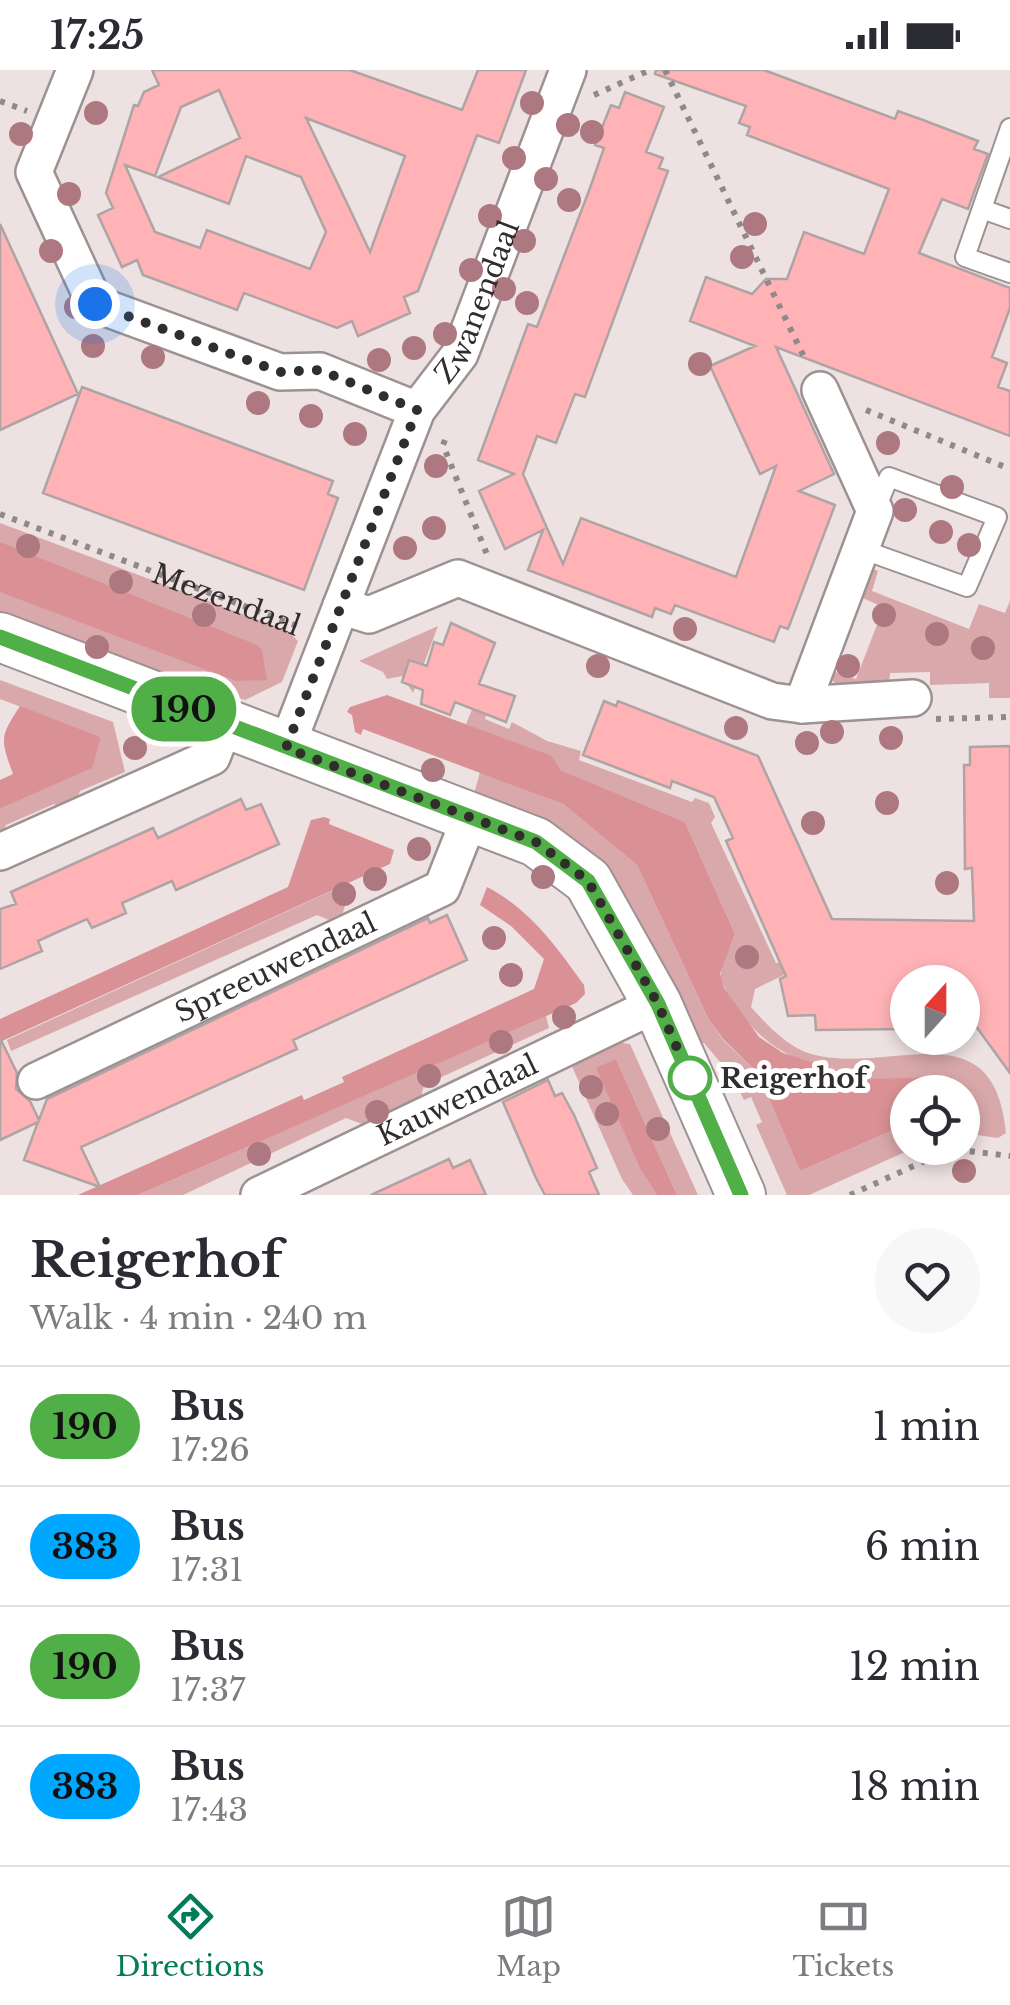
<!DOCTYPE html>
<meta charset="utf-8">
<style>
body{margin:0;font-family:"Libre Baskerville",serif;background:#f7f7f7;color:#2b2b33;height:100vh;display:flex;flex-direction:column;font-size:38px;white-space:nowrap}
*{box-sizing:border-box;margin:0}
p{font-size:32px;color:#7c7c81}
.icon{flex:none;width:55px;height:55px;fill:none;stroke:currentColor;stroke-width:2;stroke-linecap:round;stroke-linejoin:round}
.map{position:relative;height:1125px;overflow:hidden}
.sheet{display:flex;flex-direction:column;background:#fff;flex:1}
.sheet>*{flex:none}
.badge{padding:0 20px;border-radius:32px;font-size:35px;line-height:65px}
.needle{width:65px;rotate:21deg}
.controls{position:absolute;left:890px;top:895px;display:grid;gap:20px}
.controls a{display:grid;place-items:center;width:90px;height:90px;border-radius:50%;background:#fff;box-shadow:0 5px 15px #0003;font-size:50px}
.you{position:absolute;width:50px;height:50px;margin:-25px;border:8px solid #fff;border-radius:50%;background:#1a73e8;box-shadow:0 0 0 15px #1a73e833}
.map>.badge{position:absolute;translate:-50% -50%;box-shadow:0 0 0 5px #fff}
.round{display:grid;place-items:center;flex:none;width:105px;height:105px;border-radius:52px;background:#f7f7f7}
.headline{display:flex;align-items:center;justify-content:space-between;height:170px;padding:0 30px}
h1{font-size:48px;font-weight:700;line-height:75px}
ul{padding:0;list-style:none}
li{display:flex;align-items:center;gap:30px;height:120px;padding:0 30px;border-top:2px solid #e1e1e2}
li div{flex:1}
li b{display:block;font-size:38px}
li em{font-style:normal}
li .badge{min-width:110px;font-weight:700;text-align:center}
.status{display:flex;justify-content:space-between;align-items:center;height:70px;padding:0 50px;background:#fff;direction:ltr}
.status svg{height:28px;fill:currentColor}
.dock{display:flex;justify-content:space-around;align-items:center;height:140px;border-top:2px solid #e1e1e2;background:#fff;font-size:28px;color:#7c7c81}
.dock a{display:grid;justify-items:center;gap:5px}
.dock .selected{color:#037c59}
.map>svg:first-child{display:block}
</style>
<div class="status"><b>17:25</b><svg viewBox="0 0 49 12"><path d="M0 12V9h3v3zM5 12V6h3v6zM10 12V3h3v9zM15 12V0h3v12zM26 1h20v11H26zM47 4h2v5h-2z"/></svg></div>
<div class="map">
<svg width="1010" height="1125" viewBox="0 0 1010 1125">
<rect width="100%" height="100%" fill="#eee1e2"/>
<!-- green -->
<path fill="#d8a8ab" d="M0,453L288,561L298,571L282,612L245,630L226,624L222,632L0,548Z
M871,498L878,501L872,521L969,559L979,534L1005,543L1010,531V628H989V613L930,615V602L890,603L889,616L837,615L830,608L833,601L856,609L882,542L881,536L860,527Z
M438,556L413,623L402,606L387,609L383,602L359,591Z
M0,610L113,652L125,702L80,721L75,734L64,739L54,734L6,755L0,769V739L91,698L101,667L0,629Z
M482,616L494,620L485,649L509,659L512,652L547,671L581,681L579,690L692,732L695,728L709,733L715,747L711,753L776,893L782,892L788,903L755,919L751,937C767,955 787,977 811,984C891,1006 994,936 1006,1063L998,1068L963,1063L959,1016C879,1011 783,1011 735,935C729,925 719,913 721,900C723,889 731,876 735,864L685,752L559,700L466,654Z
M480,702L563,734L637,795L708,948L723,970L758,1003L800,1101L907,1054L908,1078H914L809,1125H787L756,1055L762,1052L751,1027L744,1030L732,1006L704,973L696,977L632,836L609,806L474,724Z
M338,818L346,833L342,845L329,850L317,845L11,981L7,970Z
M546,946L549,958L424,1015L421,1027L362,1054L346,1048L183,1125H138Z
M614,972L630,974L698,1125H677L616,989L597,999L640,1099L657,1125H633L622,1109L570,992Z"/>
<!-- water -->
<path fill="#da9195" d="M0,472L257,575L262,580L267,610L236,611L0,522Z
M387,625L552,686L560,700L685,752L735,864L720,903L724,918L759,967L783,983L864,1009L952,1007L960,1022H908L907,1054L800,1101L758,1003L723,969L708,948L637,795L563,734L363,659L361,665L355,662L352,645L347,642L350,637Z
M20,636L101,667L92,698L0,739V710L13,704C0,668 0,667 20,636Z
M324,747L330,749L329,754L394,780L390,794L0,972V949L288,817L311,750Z
M487,817C531,840 556,876 584,915L585,924L576,933L138,1125H78L302,1025L304,1030L344,1012L342,1007L534,919L544,889L511,856L480,835Z
M616,989L677,1125H657L640,1099L596,998Z"/>
<!-- building -->
<path fill="#ffb3b7" stroke="#afa4a4" stroke-width="2.5" fill-rule="evenodd" d="M152,0H350L462,40L478,0H526L499,73L477,65L418,221L404,227L410,243L358,266L352,251L337,258L244,223L237,240L143,205L137,190L122,197L98,145L113,138L106,123L134,35L138,36L144,22L159,15ZM219,20L240,68L158,107L229,134L246,86L301,107L326,162L310,199L207,160L200,178L155,162L125,95L155,106L181,37ZM306,48L405,86L370,182L346,131Z
M656,0H764L895,49L898,41L923,50L978,71L974,79L988,84L968,139L942,129L919,183L1010,218V238L992,287L1007,293L998,317L1010,321V366L776,277L834,404L799,421L835,435L788,559L780,556L774,572L675,535L671,544L655,538L652,547L528,500L543,460L505,479L479,421L514,404L478,390L528,254L537,257L590,118L604,78L595,75L611,35L619,38L625,22L664,37L646,82L663,88L659,98L668,101L585,327L575,324L556,373L537,366L523,404L563,494L581,448L736,507L776,396L760,404L710,296L755,276L690,251L706,207L752,224L766,209H787L804,162L864,184L889,119L747,65L750,57L739,53L746,36L655,4Z
M0,154L78,324L0,360Z
M82,317L333,411L328,424L338,428L304,520L43,423Z
M451,553L495,573L479,614L515,626L506,652L455,632L450,645L421,634L423,620L402,612L409,590L427,596L434,572L443,575Z
M604,631L616,636L618,631L758,686L832,849L974,851L972,798L965,799L964,695H970V677L1010,676V1003L962,937V912H908V959L816,960L815,945L788,946L780,909L786,906L726,771L733,768L714,727L672,711L670,718L583,685Z
M241,729L246,740L261,734L279,774L176,820L172,811L122,833L126,843L92,858L87,849L62,860L38,871L42,881L0,899V839L16,834L11,822L153,758L158,768Z
M447,845L467,890L293,970L297,979L81,1077L100,1117L24,1090L38,1052L0,1070V968L17,1003L16,1019L30,1031L39,1050L47,1029L428,848L430,853Z
M548,1010L555,1026L562,1023L574,1045L597,1098L589,1102L599,1125H545L536,1108L503,1032Z
M449,1089L453,1098L470,1090L486,1125H371Z"/>
<g fill="none" stroke-linecap="round" stroke-linejoin="round">
<!-- lane casing -->
<g stroke="#9d9192" stroke-width="22">
<path id="lane" d="M1010,58L965,187L1010,203
M982,139L1010,149
M861,479L967,517L997,447L889,407L875,441"/>
</g>
<!-- street casing -->
<g stroke="#9d9192" stroke-width="40">
<g id="street">
<path d="M75,0L34,102L95,234L280,302L320,301L417,340"/>
<path d="M341,536L369,545L458,508L772,631L802,635L875,441L820,320"/>
<path d="M802,635L913,628"/>
<path id="s2" d="M286,678L417,340L460,284L568,0"/>
<path d="M0,782L212,687L225,654"/>
<path id="s3" d="M36,1011L442,818L471,745"/>
<path id="s4" d="M259,1125L657,934"/>
</g>
</g>
<!-- secondary casing -->
<g stroke="#9d9192" stroke-width="52">
<path id="secondary" d="M0,567L536,772L588,811L657,934L741,1125"/>
</g>
<!-- path -->
<g stroke="#918889" stroke-width="6" stroke-dasharray="5 8" stroke-linecap="butt">
<path d="M665,0L806,291"/>
<path d="M594,25L650,0"/>
<path d="M0,31L27,41"/>
<path d="M866,340L1010,399"/>
<path d="M445,370L443,375L488,487"/>
<path id="s1" d="M0,444L300,557"/>
<path d="M936,649L1010,647"/>
<path d="M850,1125L951,1079L1010,1086"/>
</g>
<!-- lane -->
<use href="#lane" stroke="#fff" stroke-width="18"/>
<!-- street -->
<use href="#street" stroke="#fff" stroke-width="35"/>
<!-- secondary -->
<use href="#secondary" stroke="#fff" stroke-width="48"/>
</g>
<!-- trees -->
<g fill="#ae7880">
<circle cx="532" cy="33" r="12"/>
<circle cx="96" cy="43" r="12"/>
<circle cx="568" cy="55" r="12"/>
<circle cx="592" cy="62" r="12"/>
<circle cx="21" cy="64" r="12"/>
<circle cx="514" cy="88" r="12"/>
<circle cx="546" cy="109" r="12"/>
<circle cx="69" cy="124" r="12"/>
<circle cx="569" cy="130" r="12"/>
<circle cx="490" cy="146" r="12"/>
<circle cx="755" cy="154" r="12"/>
<circle cx="524" cy="171" r="12"/>
<circle cx="51" cy="181" r="12"/>
<circle cx="742" cy="187" r="12"/>
<circle cx="471" cy="200" r="12"/>
<circle cx="504" cy="219" r="12"/>
<circle cx="527" cy="233" r="12"/>
<circle cx="76" cy="237" r="12"/>
<circle cx="445" cy="264" r="12"/>
<circle cx="93" cy="276" r="12"/>
<circle cx="414" cy="278" r="12"/>
<circle cx="153" cy="287" r="12"/>
<circle cx="379" cy="290" r="12"/>
<circle cx="700" cy="294" r="12"/>
<circle cx="258" cy="333" r="12"/>
<circle cx="311" cy="346" r="12"/>
<circle cx="355" cy="364" r="12"/>
<circle cx="888" cy="373" r="12"/>
<circle cx="436" cy="396" r="12"/>
<circle cx="952" cy="417" r="12"/>
<circle cx="905" cy="440" r="12"/>
<circle cx="434" cy="458" r="12"/>
<circle cx="941" cy="462" r="12"/>
<circle cx="969" cy="475" r="12"/>
<circle cx="28" cy="476" r="12"/>
<circle cx="405" cy="478" r="12"/>
<circle cx="121" cy="512" r="12"/>
<circle cx="204" cy="545" r="12"/>
<circle cx="884" cy="545" r="12"/>
<circle cx="685" cy="559" r="12"/>
<circle cx="937" cy="564" r="12"/>
<circle cx="97" cy="577" r="12"/>
<circle cx="983" cy="578" r="12"/>
<circle cx="598" cy="596" r="12"/>
<circle cx="848" cy="596" r="12"/>
<circle cx="215" cy="623" r="12"/>
<circle cx="736" cy="658" r="12"/>
<circle cx="832" cy="662" r="12"/>
<circle cx="891" cy="668" r="12"/>
<circle cx="807" cy="673" r="12"/>
<circle cx="135" cy="678" r="12"/>
<circle cx="433" cy="700" r="12"/>
<circle cx="887" cy="733" r="12"/>
<circle cx="813" cy="753" r="12"/>
<circle cx="419" cy="779" r="12"/>
<circle cx="543" cy="807" r="12"/>
<circle cx="375" cy="809" r="12"/>
<circle cx="947" cy="813" r="12"/>
<circle cx="344" cy="824" r="12"/>
<circle cx="494" cy="868" r="12"/>
<circle cx="747" cy="887" r="12"/>
<circle cx="511" cy="905" r="12"/>
<circle cx="564" cy="947" r="12"/>
<circle cx="501" cy="972" r="12"/>
<circle cx="429" cy="1006" r="12"/>
<circle cx="591" cy="1017" r="12"/>
<circle cx="377" cy="1042" r="12"/>
<circle cx="607" cy="1044" r="12"/>
<circle cx="658" cy="1059" r="12"/>
<circle cx="259" cy="1084" r="12"/>
<circle cx="964" cy="1101" r="12"/>
</g>
<g fill="none" stroke-linecap="round" stroke-linejoin="round">
<!-- line casing -->
<g stroke="#fff" stroke-width="22">
<path id="line" d="M0,567L536,772L588,811L658,934L741,1125"/>
</g>
<!-- line -->
<use href="#line" stroke="#50af46" stroke-width="15"/>
<!-- walk -->
<path stroke="#312d2d" stroke-width="10" stroke-dasharray="0 18" d="M95,234L280,302L320,300L417,340L286,678L536,772L588,811L658,934L690,1008"/>
</g>
<!-- markers -->
<circle fill="#fff" stroke="#50af46" stroke-width="5" cx="690" cy="1008" r="20"/>
<g text-anchor="middle" dominant-baseline="central" stroke-width="10" stroke-linejoin="round" paint-order="stroke">
<!-- street labels -->
<g font-size="28" fill="#312d2d" stroke="#fff">
<text stroke="none"><textPath href="#s2" startOffset="488">Zwanendaal</textPath></text>
<text stroke="none"><textPath href="#s1" startOffset="242">Mezendaal</textPath></text>
<text stroke="none"><textPath href="#s3" startOffset="265">Spreeuwendaal</textPath></text>
<text stroke="none"><textPath href="#s4" startOffset="220">Kauwendaal</textPath></text>
</g>
<!-- stop labels -->
<g font-size="28" font-weight="bold" fill="#312d2d" stroke="#fff" text-anchor="start">
<text x="720" y="1008">Reigerhof</text>
</g>
</g>
</svg>
<div class="controls">
<a><svg class="needle" viewBox="-14 -14 28 28"><path d="M0-13l5 13h-10z" fill="#e53935"/><path d="M0 13l5-13h-10z" fill="#7c7c81"/></svg></a>
<a><svg class="icon" aria-label="locate" viewBox="0 0 24 24"><circle cx="12" cy="12" r="6"/><path d="M12 2v4M12 18v4M2 12h4M18 12h4"/></svg></a>
</div>
<div class="you" style="left:95px;top:234px"></div>
<b class="badge" style="left:184px;top:639px;background:#50af46;color:#111">190</b>
</div>
<section class="sheet">
<div class="headline"><div><h1>Reigerhof</h1><p>Walk · 4 min · 240 m</p></div><a class="round"><svg class="icon" aria-label="heart" viewBox="0 0 24 24"><path d="M12 20l-8-8c-3-5 5-10 8-4 3-6 11-1 8 4z"/></svg></a></div>
<ul>
<li><span class="badge" style="background:#50af46;color:#111">190</span><div><b>Bus</b><p>17:26</p></div><em>1 min</em></li>
<li><span class="badge" style="background:#00a7ff;color:#111">383</span><div><b>Bus</b><p>17:31</p></div><em>6 min</em></li>
<li><span class="badge" style="background:#50af46;color:#111">190</span><div><b>Bus</b><p>17:37</p></div><em>12 min</em></li>
<li><span class="badge" style="background:#00a7ff;color:#111">383</span><div><b>Bus</b><p>17:43</p></div><em>18 min</em></li>
</ul>
</section>
<nav class="dock">
<a class="selected"><svg class="icon" aria-label="directions" viewBox="0 0 24 24"><path d="M12 3l9 9-9 9-9-9zM9 14v-3h6M13 9l2 2-2 2"/></svg>Directions</a>
<a><svg class="icon" aria-label="map" viewBox="0 0 24 24"><path d="M3 6l6-2 6 2 6-2v14l-6 2-6-2-6 2zM9 4v14M15 6v14"/></svg>Map</a>
<a><svg class="icon" aria-label="tickets" viewBox="0 0 24 24"><path d="M3 7h18v10H3zM15 7v10"/></svg>Tickets</a>
</nav>
